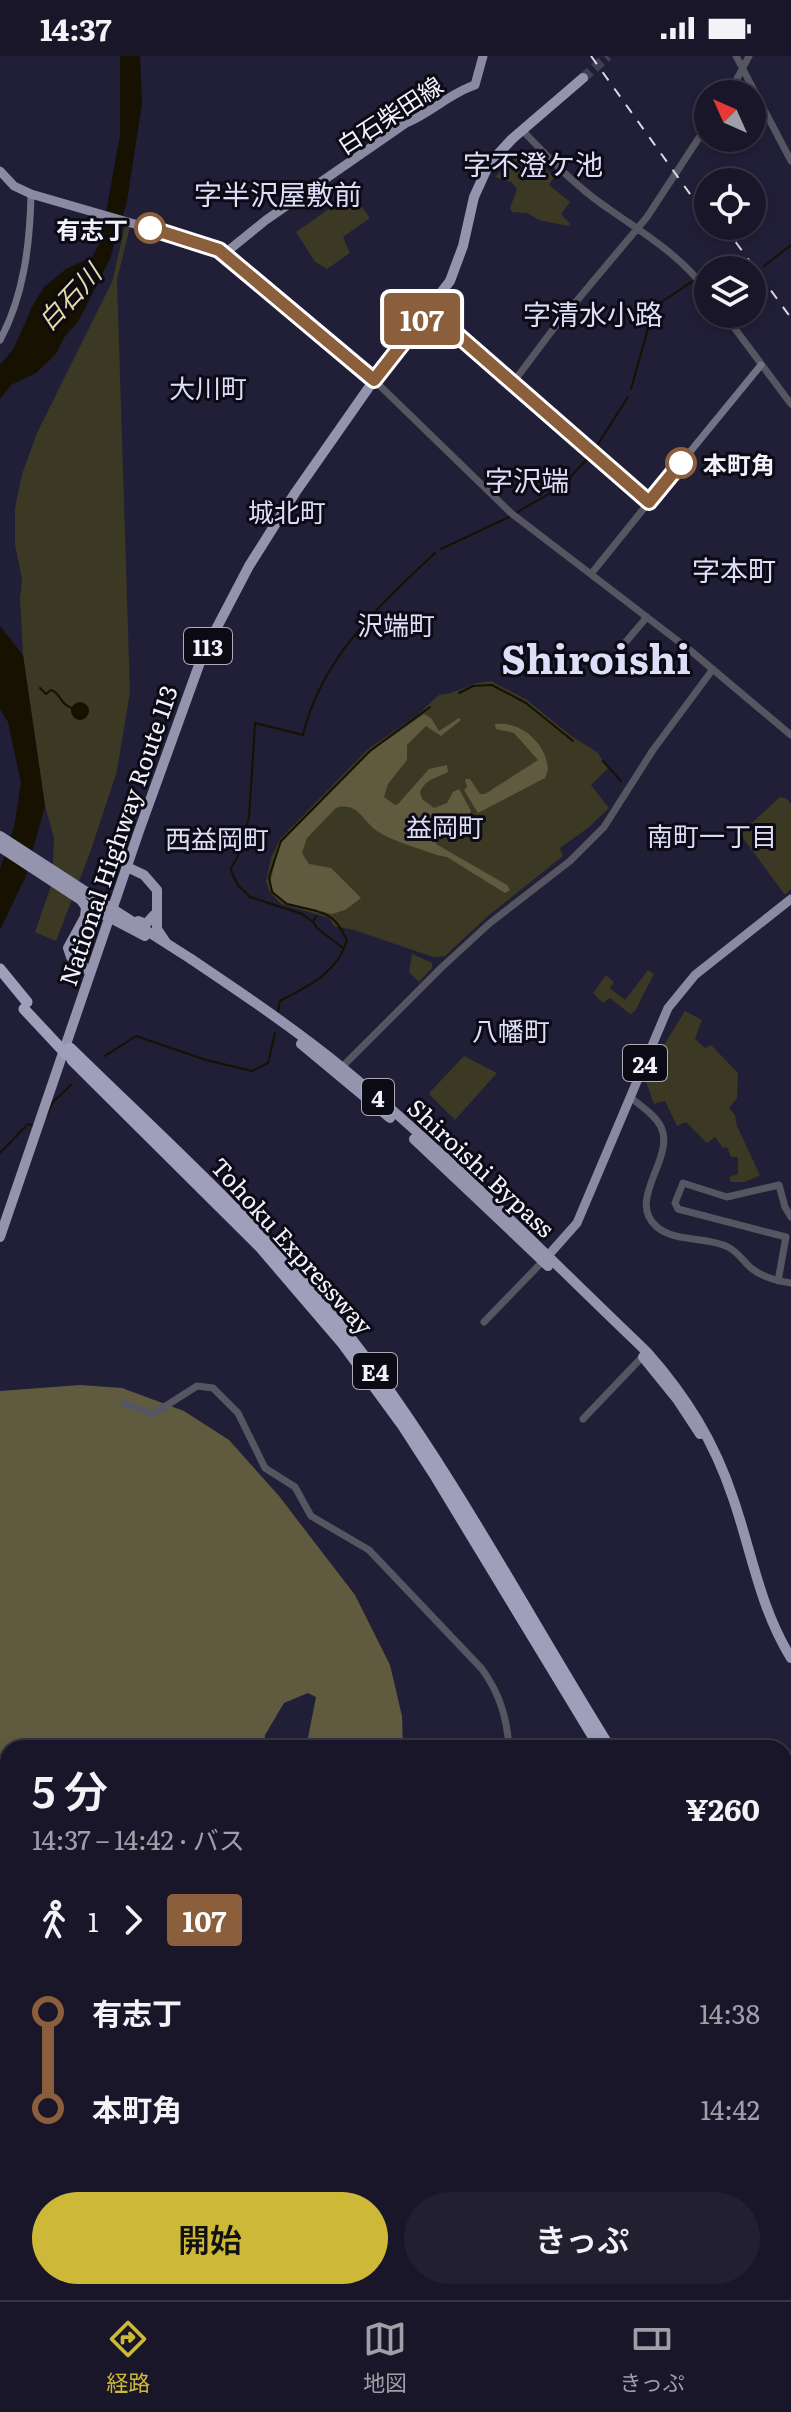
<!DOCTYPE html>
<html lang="ja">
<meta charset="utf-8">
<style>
body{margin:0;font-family:Literata,"Noto Sans JP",serif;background:#221f31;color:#f1f3f6;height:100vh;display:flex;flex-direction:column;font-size:30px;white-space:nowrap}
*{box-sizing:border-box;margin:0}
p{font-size:26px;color:#9f9fa8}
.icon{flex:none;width:44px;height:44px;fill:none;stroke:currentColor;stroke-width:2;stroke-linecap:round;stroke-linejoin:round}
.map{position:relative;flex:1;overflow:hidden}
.drawer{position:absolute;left:0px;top:1684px;width:792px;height:560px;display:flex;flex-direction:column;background:#191629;border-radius:24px 24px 0 0;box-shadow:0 4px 12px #0003,0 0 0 2px #373546}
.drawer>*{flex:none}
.badge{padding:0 16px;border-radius:6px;font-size:28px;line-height:52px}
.needle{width:52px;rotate:315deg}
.buttons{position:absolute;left:694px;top:24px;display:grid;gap:16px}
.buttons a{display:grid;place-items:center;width:72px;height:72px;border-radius:50%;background:#191629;box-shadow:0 4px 12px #0003,0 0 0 2px #373546;font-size:40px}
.map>.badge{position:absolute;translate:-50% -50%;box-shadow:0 0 0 4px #fff}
.legs{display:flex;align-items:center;gap:12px;height:88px;padding:0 32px;font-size:26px}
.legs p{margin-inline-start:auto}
.summary{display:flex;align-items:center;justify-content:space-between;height:136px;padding:0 32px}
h1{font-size:44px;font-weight:600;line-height:60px}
.button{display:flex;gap:16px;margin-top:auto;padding:16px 32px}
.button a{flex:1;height:92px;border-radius:48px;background:#ceb837;color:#111;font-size:32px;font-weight:600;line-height:92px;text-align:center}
.button a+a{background:#221f31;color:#f1f3f6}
ul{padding:0 32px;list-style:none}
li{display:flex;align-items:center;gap:28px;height:96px;font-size:30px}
li i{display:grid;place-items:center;width:12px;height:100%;margin:0 10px;background:currentColor}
li i::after{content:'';width:20px;height:20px;margin:-10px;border:6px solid;border-radius:50%;background:#191629}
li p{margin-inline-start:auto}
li:first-child i{background:linear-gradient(#0000 50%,currentColor 0)}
li:last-child i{background:linear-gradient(currentColor 50%,#0000 0)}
.status{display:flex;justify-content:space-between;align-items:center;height:56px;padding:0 40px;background:#191629;direction:ltr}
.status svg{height:22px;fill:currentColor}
.tab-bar{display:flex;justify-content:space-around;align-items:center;height:112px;border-top:2px solid #373546;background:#191629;font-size:22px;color:#9f9fa8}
.tab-bar a{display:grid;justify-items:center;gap:4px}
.tab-bar .on{color:#ceb837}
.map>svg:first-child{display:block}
</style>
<div class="status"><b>14:37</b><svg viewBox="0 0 49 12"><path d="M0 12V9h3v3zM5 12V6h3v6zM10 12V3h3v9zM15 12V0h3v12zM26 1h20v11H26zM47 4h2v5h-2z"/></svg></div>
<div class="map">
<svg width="791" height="2244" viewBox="0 0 791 2244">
<rect width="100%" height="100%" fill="#211e37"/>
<!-- green -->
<path fill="#3b3824" d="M521,96L532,100L554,121L549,129L570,146L561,158L570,168L568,170L539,164L527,157L512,156L510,152L517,133L511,126L495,121Z
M352,137L370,162L343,181L350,197L327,213L315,206L296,176Z
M125,170L130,171L117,224L130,636L117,715L91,794L56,885L35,876L52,827L54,782L45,750L23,599L20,543L22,523L15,488V452L22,418L37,377L112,226Z
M491,625L527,644L570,679L597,696L608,712L591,729L609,752L588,772L560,792L563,800L488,860L445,900L433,901L354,874L334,870L329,862L281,848L269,835L266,825L271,802L280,783L367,694L417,659L439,639L451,637L477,627Z
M780,741L787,743L791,748V833L785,839L740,778Z
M412,898L432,907V912L419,926L409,916Z
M648,914L654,918L635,955L630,958L610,942L603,947L593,937L606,919L614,926L610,932L625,944Z
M685,955L702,964L695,983L705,992L711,989L738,1017L737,1042L729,1052L735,1059L737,1070L760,1119L745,1126H731L729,1121L738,1118V1101H731L727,1091L723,1092L715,1081L707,1087L686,1066L677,1070L665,1045L654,1048L646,1026L655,1003Z
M464,1000L497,1017L455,1064L430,1039V1036Z"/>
<!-- forest -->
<path fill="#605b3f" d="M424,658L431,662L439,675L459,662L461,664L441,680L426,670L407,689V704L388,728L384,741L395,749L398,748L429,713L447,709L448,716C435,723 427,722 420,736L422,743L434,752L447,747L453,736L459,733L471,755L469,759L439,778L436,781V788L507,829L510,834L505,837L447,801L437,799C418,792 394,786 377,775C363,766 358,745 336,752L307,782L302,797L309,808L331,812L361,842L345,854L332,858L287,847L275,839L270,827L279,789L370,696Z
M495,668C522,665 547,688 548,714L545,722L478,757L464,734L467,731L465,723H470L480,738H485L538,704L514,677L496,673Z
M80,1329L122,1332L184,1355L229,1384L279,1440L355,1539L390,1609L402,1660L403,1692H306L316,1641L308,1637L284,1647L265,1679L264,1692H8V2236H645L652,2244H0V1335Z"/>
<!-- water -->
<path fill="#161100" d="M120,0H140L142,48L127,145L110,203L79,264L63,283L56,298L36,317L11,329L0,343V309L14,292L33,249L44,231L66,213L92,201L101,185L120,79Z
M0,570L23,599L45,750L25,822L0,874V813L14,771L21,727L8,666L0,653Z
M71 655a9 9 0 1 1 18 0a9 9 0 1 1-18 0Z"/>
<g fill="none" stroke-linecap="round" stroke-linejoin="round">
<!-- stream -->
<path stroke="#161100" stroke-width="2" d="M764,210L791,189
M631,333L654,251L693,225
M594,394L628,341
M514,458L561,431L591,399
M441,493L509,461
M40,632L46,638L51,634C61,637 60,649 72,652
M459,637L473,630L492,629L526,647L573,685
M603,705L621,725
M317,855L287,848L272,836L269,821L281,785L370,695L430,651
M316,860L313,866L302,858L250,841L238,829L232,817L231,812L238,800L249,761L255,667L303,679C321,602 379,550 435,497
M313,866L318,873L343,892
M278,956L280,945C308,930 338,917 347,884C340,870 334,860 319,856
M105,1000L136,980L206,1004L252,1015L268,1007L275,977
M46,1060L53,1046L71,1029
M0,1097L28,1068L32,1069"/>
<!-- trunk-tunnel -->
<path stroke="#403e55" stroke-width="10" stroke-dasharray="10 5" stroke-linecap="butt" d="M583,22L608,0"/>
<!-- tertiary -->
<path stroke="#565662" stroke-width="7" d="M736,0L791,105
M729,38L749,0
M522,74C549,102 576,131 609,153C647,180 679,198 708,236
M724,258L791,348
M374,324L511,457L691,595L791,679
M512,328L554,272L647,161L708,68
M591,518L649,446
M618,595L647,561
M341,1012L442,911L490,867L570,805L604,771L653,694L713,613
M630,1041C641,1050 655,1059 661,1071C676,1102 625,1144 657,1171C676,1187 707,1180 728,1191C738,1196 743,1205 751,1212C762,1221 777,1225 791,1227
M778,1225L786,1181L678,1153L675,1147L683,1127L727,1141L779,1129L785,1151L791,1161
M484,1266L543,1205
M124,1347L153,1358L197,1330L213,1332L238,1357L265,1412L295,1431L311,1460L369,1494L482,1613C500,1638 507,1662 509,1692
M583,1363L646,1297
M784,1949L791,1952"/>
<!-- secondary -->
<path stroke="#747386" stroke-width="7" d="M429,254L649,446L761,309
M0,284C24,240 30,187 31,138"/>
<!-- primary -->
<path stroke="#8a8aa2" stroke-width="9" d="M0,115L14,130L31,138L214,191L374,324
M224,198L266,164L406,67C431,57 450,37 475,29L483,0
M545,1203L577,1167L668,952L695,919L791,843"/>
<!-- trunk -->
<path stroke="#9494ae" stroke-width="10" d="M0,780L108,850
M0,791L81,844L86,851L85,861
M127,811L144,819L157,834V873L165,885
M191,903C243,938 295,973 344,1013C451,1101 547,1201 647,1296C686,1340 714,1385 733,1442C752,1497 760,1552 791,1602
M90,916L71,901L68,892L85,861L97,856L105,859
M301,988L390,1062
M414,1083L548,1210
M0,1181L139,775L203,598L249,510L295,437L374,324L450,225L463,190L474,141L489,108L512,83L583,22
M643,1301L677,1343L700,1378"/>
<!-- motorway -->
<path stroke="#9f9ebb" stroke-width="11" d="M0,913L27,946
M70,992C166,1086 268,1177 351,1283C450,1411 525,1556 610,1692
M72,1004L260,1191L343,1288L403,1370L434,1418L600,1692
M784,1902L791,1908
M784,1914L791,1921"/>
<!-- rail -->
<path stroke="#dadae6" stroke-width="2" stroke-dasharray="10 10" stroke-linecap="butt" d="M591,0L708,163
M724,170L791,262"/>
<!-- trunk-bridge -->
<path stroke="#9494ae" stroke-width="10" d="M108,850L191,903
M105,859L145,880
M138,865L146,868L154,859"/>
<!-- motorway-bridge -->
<path stroke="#9f9ebb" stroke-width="11" d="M24,953L67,999"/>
</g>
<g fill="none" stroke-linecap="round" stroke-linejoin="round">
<!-- line-1 casing -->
<g stroke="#fff" stroke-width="18">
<path id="line-1" d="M150,172L219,194L374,324L429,254L649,446L681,407"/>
</g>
<!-- line-1 -->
<use href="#line-1" stroke="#8b5e3c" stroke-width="12"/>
</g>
<!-- markers -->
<g fill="#fff" stroke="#8b5e3c" stroke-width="4">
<circle cx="150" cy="172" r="14"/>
<circle cx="681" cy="407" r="14"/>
</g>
<g text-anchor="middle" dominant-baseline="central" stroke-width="6" stroke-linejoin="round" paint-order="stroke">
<!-- shield labels -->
<g fill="#0b0a15" stroke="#adacb7" stroke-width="2">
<rect x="184" y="572" width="48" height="36" rx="6"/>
<rect x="623" y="989" width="44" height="36" rx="6"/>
<rect x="362" y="1023" width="32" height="36" rx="6"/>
<rect x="353" y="1297" width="44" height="36" rx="6"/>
</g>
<g font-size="22" font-weight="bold" fill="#f2f2fc">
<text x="208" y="590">113</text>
<text x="645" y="1007">24</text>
<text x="378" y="1041">4</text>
<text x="375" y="1315">E4</text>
</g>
<!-- street labels -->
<g font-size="24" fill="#f2f2fc" stroke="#0b0a15">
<text transform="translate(389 58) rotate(-33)">白石柴田線</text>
<text transform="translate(117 779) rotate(-71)">National Highway Route 113</text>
<text transform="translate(482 1111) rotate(43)">Shiroishi Bypass</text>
<text transform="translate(293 1189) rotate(48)">Tohoku Expressway</text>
</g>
<!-- stop labels -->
<g font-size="24" font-weight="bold" fill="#f2f2fc" stroke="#0b0a15" text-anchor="end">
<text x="128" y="172">有志丁</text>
<text x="703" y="407" text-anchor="start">本町角</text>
</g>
<!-- water labels -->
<g font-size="26" font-style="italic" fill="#e3d9a3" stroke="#0b0a15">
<text transform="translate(68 240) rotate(-47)">白石川</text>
</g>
<!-- neighbourhood labels -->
<g font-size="26" fill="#dfdef9" stroke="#0b0a15">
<text x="208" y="330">大川町</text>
<text x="287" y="454">城北町</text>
<text x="396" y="567">沢端町</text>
<text x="445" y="769">益岡町</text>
<text x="712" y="778">南町一丁目</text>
<text x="217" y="781">西益岡町</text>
<text x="511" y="973">八幡町</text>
</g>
<!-- quarter labels -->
<g font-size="28" fill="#dfdef9" stroke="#0b0a15">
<text x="533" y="107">字不澄ケ池</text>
<text x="278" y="137">字半沢屋敷前</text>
<text x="593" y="257">字清水小路</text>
<text x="527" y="423">字沢端</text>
<text x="734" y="513">字本町</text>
</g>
<!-- town labels -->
<g font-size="40" font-weight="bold" fill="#dfdef9" stroke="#0b0a15">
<text x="596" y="600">Shiroishi</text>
</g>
</g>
</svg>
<div class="buttons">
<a><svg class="needle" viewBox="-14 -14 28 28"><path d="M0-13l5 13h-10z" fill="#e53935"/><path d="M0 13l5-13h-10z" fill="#9f9fa8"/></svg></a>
<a><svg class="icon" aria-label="locate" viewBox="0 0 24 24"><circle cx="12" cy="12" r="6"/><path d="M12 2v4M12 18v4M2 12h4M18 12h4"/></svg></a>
<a><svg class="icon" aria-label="layers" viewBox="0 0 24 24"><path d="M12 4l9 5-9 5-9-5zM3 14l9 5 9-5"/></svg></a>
</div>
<b class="badge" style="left:422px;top:263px;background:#8b5e3c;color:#fff">107</b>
<section class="drawer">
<div class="summary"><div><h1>5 分</h1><p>14:37 – 14:42 · バス</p></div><b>¥260</b></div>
<div class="legs"><svg class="icon" aria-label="walk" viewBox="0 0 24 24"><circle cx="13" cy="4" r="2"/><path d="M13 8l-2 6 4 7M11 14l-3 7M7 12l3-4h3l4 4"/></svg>1<svg class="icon" aria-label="forward" viewBox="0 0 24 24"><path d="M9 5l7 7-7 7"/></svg><b class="badge" style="background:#8b5e3c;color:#fff">107</b></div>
<ul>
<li><i style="color:#8b5e3c"></i><b>有志丁</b><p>14:38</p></li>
<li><i style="color:#8b5e3c"></i><b>本町角</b><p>14:42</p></li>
</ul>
<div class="button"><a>開始</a><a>きっぷ</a></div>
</section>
</div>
<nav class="tab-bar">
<a class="on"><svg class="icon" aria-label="directions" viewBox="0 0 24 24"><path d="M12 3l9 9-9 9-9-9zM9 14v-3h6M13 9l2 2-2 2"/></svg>経路</a>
<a><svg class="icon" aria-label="map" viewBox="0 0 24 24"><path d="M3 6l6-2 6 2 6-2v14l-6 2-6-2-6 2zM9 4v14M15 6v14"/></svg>地図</a>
<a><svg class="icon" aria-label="tickets" viewBox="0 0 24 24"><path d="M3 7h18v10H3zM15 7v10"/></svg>きっぷ</a>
</nav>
